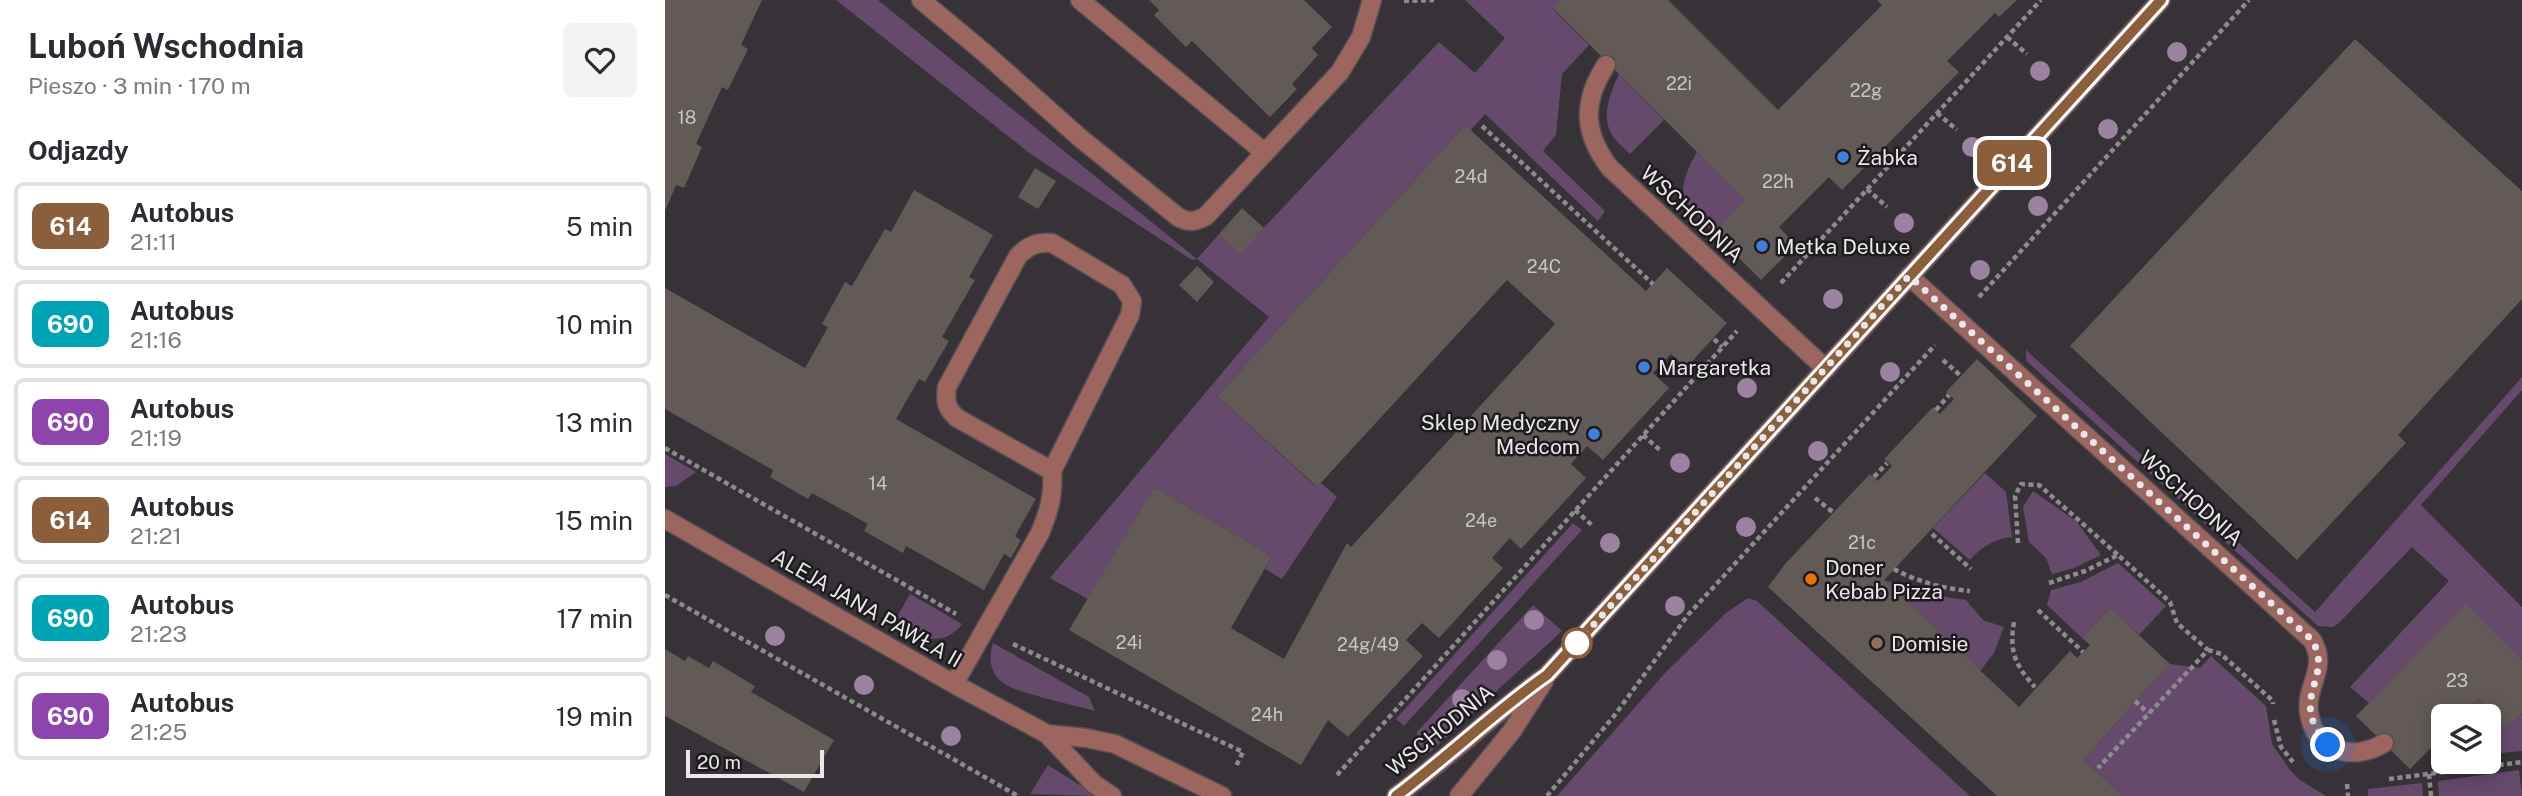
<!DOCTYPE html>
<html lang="pl">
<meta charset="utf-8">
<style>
body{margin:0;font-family:"Public Sans",sans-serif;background:#f2f2f3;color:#2b2b33;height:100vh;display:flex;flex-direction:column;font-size:26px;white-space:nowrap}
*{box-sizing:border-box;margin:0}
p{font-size:23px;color:#7c7c81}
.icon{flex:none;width:38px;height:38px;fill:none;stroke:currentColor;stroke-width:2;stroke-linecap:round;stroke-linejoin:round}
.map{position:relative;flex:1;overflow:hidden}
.drawer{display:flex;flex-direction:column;background:#fff;width:665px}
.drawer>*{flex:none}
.badge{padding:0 14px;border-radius:10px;font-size:24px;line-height:46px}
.fabs{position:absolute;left:1766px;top:704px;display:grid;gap:14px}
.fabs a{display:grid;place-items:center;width:70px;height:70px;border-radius:10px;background:#fff;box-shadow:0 4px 18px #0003;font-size:35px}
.scale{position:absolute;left:21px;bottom:18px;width:138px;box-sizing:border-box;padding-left:7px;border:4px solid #eae7eb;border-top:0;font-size:19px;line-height:24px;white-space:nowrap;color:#eae7eb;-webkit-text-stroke:5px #1d1b1d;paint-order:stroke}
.you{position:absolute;width:35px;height:35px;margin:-18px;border:5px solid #fff;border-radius:50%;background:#1a73e8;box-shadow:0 0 0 10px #1a73e833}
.map>.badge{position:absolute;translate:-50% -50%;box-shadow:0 0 0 4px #fff}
h2{padding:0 28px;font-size:26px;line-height:63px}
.round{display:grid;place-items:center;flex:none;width:74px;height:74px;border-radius:10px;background:#f2f2f3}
.head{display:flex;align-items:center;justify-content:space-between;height:119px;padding:0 28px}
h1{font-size:33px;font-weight:700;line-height:52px}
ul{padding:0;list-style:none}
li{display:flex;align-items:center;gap:21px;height:88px;margin:0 14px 10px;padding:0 14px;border:4px solid #e1e1e2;border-radius:10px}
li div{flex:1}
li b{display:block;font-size:26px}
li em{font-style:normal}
li .badge{min-width:77px;font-weight:700;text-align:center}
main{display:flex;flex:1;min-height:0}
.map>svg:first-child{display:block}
</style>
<main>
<section class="drawer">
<div class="head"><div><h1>Luboń Wschodnia</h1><p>Pieszo · 3 min · 170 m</p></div><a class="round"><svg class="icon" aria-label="heart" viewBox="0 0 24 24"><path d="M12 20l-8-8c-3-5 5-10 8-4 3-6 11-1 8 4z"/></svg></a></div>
<h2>Odjazdy</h2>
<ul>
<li><span class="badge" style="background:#8b5e3c;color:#fff">614</span><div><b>Autobus</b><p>21:11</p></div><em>5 min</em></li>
<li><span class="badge" style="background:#00a3b4;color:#fff">690</span><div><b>Autobus</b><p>21:16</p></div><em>10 min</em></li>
<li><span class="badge" style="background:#8e44ad;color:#fff">690</span><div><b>Autobus</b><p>21:19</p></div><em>13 min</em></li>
<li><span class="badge" style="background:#8b5e3c;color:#fff">614</span><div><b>Autobus</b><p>21:21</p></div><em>15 min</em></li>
<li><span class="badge" style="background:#00a3b4;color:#fff">690</span><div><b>Autobus</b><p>21:23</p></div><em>17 min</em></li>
<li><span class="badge" style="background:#8e44ad;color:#fff">690</span><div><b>Autobus</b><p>21:25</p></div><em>19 min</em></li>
</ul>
</section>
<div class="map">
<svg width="1857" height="796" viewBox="0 0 1857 796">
<rect width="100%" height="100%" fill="#363237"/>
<!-- green -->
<path fill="#664a6c" d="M171,0H213L532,259L554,234L575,253L774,42L810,73L840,38L800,0H896L888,9L924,45L897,74L891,135L878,151L940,211L933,221L820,114L806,130L800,125L552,396L651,487L656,483L672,497L617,579L600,569L607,556L489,487L423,599L385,578L604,317L532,259L527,260L367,155Z
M954,74L999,120L965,154C959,148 950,141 946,133C936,115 946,91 954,74Z
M1032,152L1080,200L1048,232C1017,199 1008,195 1032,152Z
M1361,350L1650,612L1857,377V390L1756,505L1857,607V660L1801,605L1704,703L1685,687L1784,581L1747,547L1674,623L1668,627L1653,626L1367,366L1361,360Z
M0,454L31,472L11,486L0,487Z
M1320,473L1341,492L1347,537C1329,539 1316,547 1305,560L1268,528Z
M1368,491L1411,521L1436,555L1409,568L1387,574L1381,558L1364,542L1358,507Z
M908,523L917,530L739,726L731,719Z
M1453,563L1501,606L1474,635L1445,608L1417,638L1382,605L1386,590L1416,582Z
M1219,580L1275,596L1301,600L1318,620L1339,627L1329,653L1315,671Z
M245,594L297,624C277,650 252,636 228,624Z
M1083,598L1092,601L1305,796H892L1000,673L1061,613Z
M868,605L897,631L764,753L752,743V732Z
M328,643L424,697L430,711C410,705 352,693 338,683C325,673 323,658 328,643Z
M1546,656L1601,706L1607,744L1625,770L1635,780L1661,796H1457L1419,759L1505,664L1535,668Z
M1813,699L1842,728L1857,713V751L1824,754V716H1797Z
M383,765L432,796L365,794Z
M1854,770L1857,796H1774L1773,781Z
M1757,783L1758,796H1703V789Z"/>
<!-- building -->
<path fill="#615a56" d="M0,0H97L76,45L83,49L63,90L57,87L31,144L37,147L19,188L11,185L0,211Z
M484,0H639L667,27L647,48L653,55L627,84L632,89L605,117L527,41L521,47L489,15L494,10Z
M896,0H1003L1113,110L1217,5L1212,0H1352L1334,17L1330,13L1282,61L1294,72L1177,190L1164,177L1114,227L1131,245L1096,280L1048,232L1080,200L888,8Z
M1690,39L1857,191V299L1733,435L1741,443L1632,560L1405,346Z
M800,125L981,291L1002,268L1062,323L1021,368L1006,354L988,373L1004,388L938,460L922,446L906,464L921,478L856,549L845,538L827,558L838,568L774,638L757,623L741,640L758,656L683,737L663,720L636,765L404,630L489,487L607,556L566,628L619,659L682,543L686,547L890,324L842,280L652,487L552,396Z
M370,168L391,181L373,209L353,197Z
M249,190L328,235L304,277L310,280L277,337L284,341L260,382L254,379L231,419L371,499L350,536L356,540L346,558L339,554L319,590L241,546L238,553L199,531L203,524L147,493L143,499L105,477L108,470L0,409V288L140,368L163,327L157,324L180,282L187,286L220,229L226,232Z
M577,208L599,228L575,254L554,234Z
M532,266L549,282L532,302L514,285Z
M1312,359L1372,416L1219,580L1354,707L1405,651L1412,658L1425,645L1417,638L1445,608L1505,664L1419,759L1457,796H1332L1103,587L1120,564L1205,474L1213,481L1227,466L1219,459L1268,407L1275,414L1289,399L1281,392Z
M1801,604L1857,660V713L1842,728L1813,699L1797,716H1778V736L1745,769L1691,716Z
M0,649L20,661L23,656L44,668L48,661L90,686L86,692L169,740L139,792L0,716Z"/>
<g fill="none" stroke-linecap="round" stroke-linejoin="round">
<!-- minor casing -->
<g stroke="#534f54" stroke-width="21">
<path id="minor" d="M256,0L322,55L414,137L513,217C524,223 530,222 541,216L675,72L696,37L707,0
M415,0L600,153
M941,65C917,102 918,133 945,168L1161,369
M1244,276L1647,640C1664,669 1640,684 1644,713C1650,752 1688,762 1719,743
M0,519L289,684L382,734L429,784L447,796
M289,684L375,533C384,511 389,495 387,471L465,315L467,301L457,285L387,243C372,242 364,245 353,256L282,387C280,401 281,408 292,418L387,471
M382,734L421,738L450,744L557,796
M731,796C783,758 829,713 882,675L1496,0
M794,796L847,731L879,681"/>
</g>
<!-- path -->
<path stroke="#8e8b8f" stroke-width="4.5" stroke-dasharray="5 3.5" stroke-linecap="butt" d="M739,1L769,0
M1342,37L1362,54
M1272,113L1292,130
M817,126L988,284
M1202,189L1222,207
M1116,283L1376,0
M1314,297L1584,0
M1049,339L1057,347
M1278,360L1296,376
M1271,410L1284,395
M978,435L997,452
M0,448L291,614
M1209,477L1222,463
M1150,498L1169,513
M910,510L929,527
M1267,534L1306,569
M1353,543L1350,496L1356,484L1374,485L1453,555
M1229,569C1250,581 1280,589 1305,591
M1384,583L1420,571L1453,555L1505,602L1512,623L1543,650L1433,768
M0,595L353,796
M1373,610L1418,652
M1349,622C1344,652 1350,665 1370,687
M348,644L578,752L570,768
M1543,650L1556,654L1608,701V704
M1470,701L1483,713
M1609,720L1616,747L1628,762
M1764,774L1766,796
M672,775L1072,331
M1724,779L1857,762
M1682,784L1683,796
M882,796L949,716L1023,615L1270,345"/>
<!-- minor -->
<use href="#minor" stroke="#9c655e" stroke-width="18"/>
</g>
<!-- trees -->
<g fill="#9a82a0">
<circle cx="1512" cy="52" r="10"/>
<circle cx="1375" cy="71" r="10"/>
<circle cx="1443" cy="129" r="10"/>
<circle cx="1307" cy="147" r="10"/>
<circle cx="1373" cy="206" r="10"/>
<circle cx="1239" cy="223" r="10"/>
<circle cx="1315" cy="270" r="10"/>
<circle cx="1168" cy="299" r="10"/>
<circle cx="1225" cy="372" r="10"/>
<circle cx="1082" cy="388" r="10"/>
<circle cx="1153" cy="451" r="10"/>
<circle cx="1015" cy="463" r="10"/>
<circle cx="1081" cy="527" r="10"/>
<circle cx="945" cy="543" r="10"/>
<circle cx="1010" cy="606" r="10"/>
<circle cx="869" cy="620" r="10"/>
<circle cx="110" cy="636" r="10"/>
<circle cx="832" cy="660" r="10"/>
<circle cx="199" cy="685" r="10"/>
<circle cx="797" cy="699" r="10"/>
<circle cx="286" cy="736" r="10"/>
</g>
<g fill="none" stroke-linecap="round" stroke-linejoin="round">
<!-- line casing -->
<g stroke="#fff" stroke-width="16">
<path id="line" d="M731,796C783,757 829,712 882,675L1496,0"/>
</g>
<!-- line -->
<use href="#line" stroke="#8b5e3c" stroke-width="10"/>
<!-- walk -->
<path stroke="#eae7eb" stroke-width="7" stroke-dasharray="0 12.6" d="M912,643L1244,276L1647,640C1670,679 1621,697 1663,745"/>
</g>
<!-- markers -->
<g fill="#3f7fe0" stroke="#1d1b1d" stroke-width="2.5">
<circle cx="1178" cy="157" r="7"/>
<circle cx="1097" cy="246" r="7"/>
<circle cx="979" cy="367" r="7"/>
<circle cx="929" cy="434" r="7"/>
</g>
<circle fill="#e8710a" stroke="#1d1b1d" stroke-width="2.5" cx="1146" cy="579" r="7"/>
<circle fill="#fff" stroke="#8b5e3c" stroke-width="3.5" cx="912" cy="643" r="14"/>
<circle fill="#8d6e63" stroke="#1d1b1d" stroke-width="2.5" cx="1212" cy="643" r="7"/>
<g text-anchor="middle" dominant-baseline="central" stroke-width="5" stroke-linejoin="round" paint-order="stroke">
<!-- number labels -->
<g font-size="18" fill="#c8c4c6">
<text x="1014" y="83">22i</text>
<text x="1201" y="90">22g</text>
<text x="22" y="117">18</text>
<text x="806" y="176">24d</text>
<text x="1113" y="181">22h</text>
<text x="879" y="266">24C</text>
<text x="213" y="483">14</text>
<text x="816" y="520">24e</text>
<text x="1197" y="542">21c</text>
<text x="464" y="642">24i</text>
<text x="703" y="644">24g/49</text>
<text x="1792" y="680">23</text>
<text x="602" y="714">24h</text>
</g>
<!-- poi labels -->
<g font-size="21" fill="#eae7eb" stroke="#1d1b1d" text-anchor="start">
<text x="1192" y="157">Żabka</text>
<text x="1111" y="246">Metka Deluxe</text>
<text x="993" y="367">Margaretka</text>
<text x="915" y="422" text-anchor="end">Sklep Medyczny<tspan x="915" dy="24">Medcom</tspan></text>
<text x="1160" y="567">Doner<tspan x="1160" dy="24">Kebab Pizza</tspan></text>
<text x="1226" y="643">Domisie</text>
</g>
<!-- street labels -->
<g font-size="21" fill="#eae7eb" stroke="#1d1b1d">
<text transform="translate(1027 214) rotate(43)">WSCHODNIA</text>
<text transform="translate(1526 498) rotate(42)">WSCHODNIA</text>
<text transform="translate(202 608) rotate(30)">ALEJA JANA PAWŁA II</text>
<text transform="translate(775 730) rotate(-39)">WSCHODNIA</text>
</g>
</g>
</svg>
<div class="fabs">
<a><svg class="icon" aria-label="layers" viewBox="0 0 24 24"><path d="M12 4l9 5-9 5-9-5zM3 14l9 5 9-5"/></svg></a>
</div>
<div class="scale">20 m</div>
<div class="you" style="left:1663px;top:745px"></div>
<b class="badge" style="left:1347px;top:163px;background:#8b5e3c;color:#fff">614</b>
</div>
</main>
